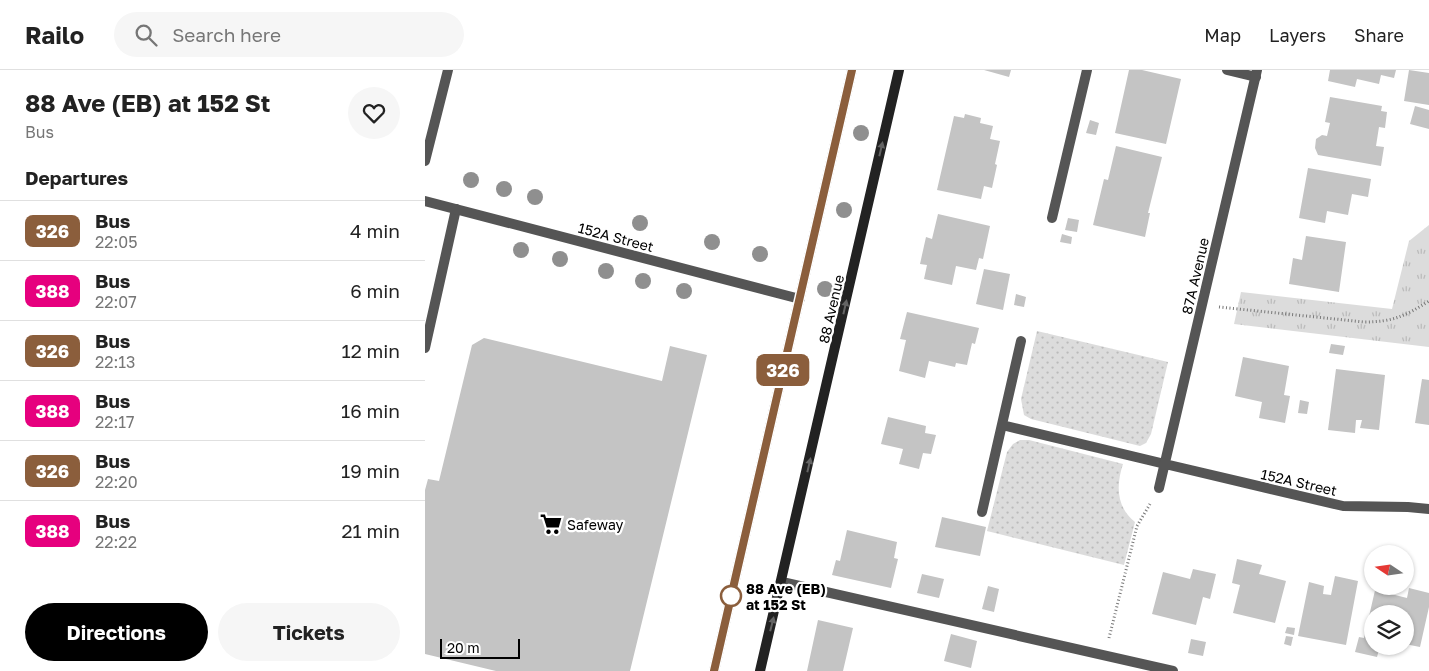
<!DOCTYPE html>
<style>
body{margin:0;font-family:"Golos Text",sans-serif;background:#f6f6f6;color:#222;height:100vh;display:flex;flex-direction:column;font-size:19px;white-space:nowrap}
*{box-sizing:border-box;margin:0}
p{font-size:16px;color:#767676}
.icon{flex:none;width:28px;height:28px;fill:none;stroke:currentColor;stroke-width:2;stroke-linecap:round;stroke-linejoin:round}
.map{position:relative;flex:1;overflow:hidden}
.drawer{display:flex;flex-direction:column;background:#fff;width:425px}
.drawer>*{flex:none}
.badge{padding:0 10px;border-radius:8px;font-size:18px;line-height:32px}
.needle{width:32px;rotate:283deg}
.controls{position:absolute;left:939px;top:475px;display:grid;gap:10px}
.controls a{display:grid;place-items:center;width:50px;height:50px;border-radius:50%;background:#fff;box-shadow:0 1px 4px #0004;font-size:25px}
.scale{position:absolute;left:15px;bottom:12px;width:80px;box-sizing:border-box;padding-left:5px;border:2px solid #000;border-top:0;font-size:14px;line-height:18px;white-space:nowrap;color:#000;-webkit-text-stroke:4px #fff;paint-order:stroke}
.map>.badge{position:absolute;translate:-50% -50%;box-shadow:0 0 0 2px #fff}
h2{padding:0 25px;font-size:19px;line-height:45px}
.round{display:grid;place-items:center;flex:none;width:52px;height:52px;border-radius:26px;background:#f6f6f6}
.overview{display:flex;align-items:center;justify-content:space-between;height:85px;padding:0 25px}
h1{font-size:24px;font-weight:700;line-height:38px}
.primary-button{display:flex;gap:10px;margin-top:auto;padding:10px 25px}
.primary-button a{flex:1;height:58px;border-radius:30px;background:#000;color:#fff;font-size:20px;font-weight:700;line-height:58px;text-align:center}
.primary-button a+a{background:#f6f6f6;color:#222}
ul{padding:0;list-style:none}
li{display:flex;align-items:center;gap:15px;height:60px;padding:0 25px;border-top:1px solid #e0e0e0}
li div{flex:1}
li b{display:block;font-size:19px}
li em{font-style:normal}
li .badge{min-width:55px;font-weight:700;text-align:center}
header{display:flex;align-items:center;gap:30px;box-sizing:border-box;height:70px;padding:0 25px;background:#fff;border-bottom:1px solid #e0e0e0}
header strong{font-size:24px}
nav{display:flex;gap:28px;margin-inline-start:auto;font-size:18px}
.search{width:350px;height:45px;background:#f6f6f6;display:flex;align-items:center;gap:12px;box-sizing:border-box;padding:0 18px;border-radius:28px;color:#767676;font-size:19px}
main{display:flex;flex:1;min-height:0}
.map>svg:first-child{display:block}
</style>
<header>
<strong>Railo</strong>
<div class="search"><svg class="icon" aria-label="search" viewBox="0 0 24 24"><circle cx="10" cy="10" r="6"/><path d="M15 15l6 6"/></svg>Search here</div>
<nav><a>Map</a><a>Layers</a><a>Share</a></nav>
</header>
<main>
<section class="drawer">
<div class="overview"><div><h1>88 Ave (EB) at 152 St</h1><p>Bus</p></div><a class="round"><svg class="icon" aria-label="heart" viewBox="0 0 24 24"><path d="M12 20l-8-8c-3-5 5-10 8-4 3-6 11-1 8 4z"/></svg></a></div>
<h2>Departures</h2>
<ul>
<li><span class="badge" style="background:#8b5e3c;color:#fff">326</span><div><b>Bus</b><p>22:05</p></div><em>4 min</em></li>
<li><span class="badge" style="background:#e6007e;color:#fff">388</span><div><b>Bus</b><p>22:07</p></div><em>6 min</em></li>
<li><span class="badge" style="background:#8b5e3c;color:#fff">326</span><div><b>Bus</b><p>22:13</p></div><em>12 min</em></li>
<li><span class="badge" style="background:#e6007e;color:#fff">388</span><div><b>Bus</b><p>22:17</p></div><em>16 min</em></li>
<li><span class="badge" style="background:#8b5e3c;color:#fff">326</span><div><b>Bus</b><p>22:20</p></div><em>19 min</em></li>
<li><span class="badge" style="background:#e6007e;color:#fff">388</span><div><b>Bus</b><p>22:22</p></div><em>21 min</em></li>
</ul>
<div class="primary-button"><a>Directions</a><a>Tickets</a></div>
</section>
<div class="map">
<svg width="1004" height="601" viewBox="0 0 1004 601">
<defs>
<pattern id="grass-dots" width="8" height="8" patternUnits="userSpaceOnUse" patternTransform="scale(1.25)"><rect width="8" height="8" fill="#dcdcdc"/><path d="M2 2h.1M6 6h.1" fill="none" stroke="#bbb" stroke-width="1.8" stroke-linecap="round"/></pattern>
<pattern id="park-tufts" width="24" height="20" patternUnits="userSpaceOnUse" patternTransform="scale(1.25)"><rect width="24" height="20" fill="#dcdcdc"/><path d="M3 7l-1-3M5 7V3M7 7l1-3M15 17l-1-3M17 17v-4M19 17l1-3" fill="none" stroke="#bbb"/></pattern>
</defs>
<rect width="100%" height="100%" fill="#fff"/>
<!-- grass -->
<path fill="url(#grass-dots)" d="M612,261L743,292L726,364L721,373L715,376L606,349L599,345L596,329Z
M595,370H604L698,394C691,415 691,437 710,452L699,495L562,461L582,382L588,374Z"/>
<!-- park -->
<path fill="url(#park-tufts)" d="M1004,155V277L809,254L816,222L967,239L984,171Z"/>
<!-- building -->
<path fill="#c4c4c4" d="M559,0H586L584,7Z
M704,0H717L756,9L741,74L690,63Z
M905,0H971L969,8L956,5L954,14L932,9L930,17L903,11Z
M984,0L1004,3V35L979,31Z
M905,27L957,36L956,41L962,42L960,58L954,57L951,76L959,77L956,96L893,85L890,78L891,69L897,65L902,66L905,53L900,52Z
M990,36L1004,40V59L985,54Z
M540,44L556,48L555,53L568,56L565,69L575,71L570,94L572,95L567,118L559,116L556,129L512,120L529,46L539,48Z
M665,50L674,53L671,65L661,63Z
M691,76L737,87L723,143H725L720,167L668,155L679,109L683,110Z
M883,98L946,109L943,127L927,124L923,145L902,141L900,153L874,148Z
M513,144L565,156L558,189L554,188L551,200L531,196L527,215L499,209L502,195L495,194L501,167L507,169Z
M643,148L654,150L652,162L640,160Z
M637,164L647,167L646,174L635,172Z
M881,166L921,172L914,222L864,214L868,188L877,190Z
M559,199L585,204L578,240L551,234Z
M591,224L601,227L599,237L589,235Z
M482,242L554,258L550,274L547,273L542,295L531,293L530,297L504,291L500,308L474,301L481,270L475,269Z
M59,268L237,311L245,276L282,285L205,601H71L0,584V420L3,409L14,411L47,275Z
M906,274L920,276L918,285L904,283Z
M818,287L864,296L859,325L865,326L860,353L834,348L837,332L810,326Z
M911,299L960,305L954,360L935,358L937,350H931L930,363L903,360Z
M997,309L1004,310V355L990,353Z
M875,330L884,332L882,344L873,343Z
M463,347L501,356L500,363L511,365L506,384L498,383L494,399L474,394L478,379L456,374Z
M517,447L561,457L555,486L510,477Z
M422,460L472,472L469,488L473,489L466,518L407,505L411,490L415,491Z
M812,489L837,495L834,504L861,511L850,553L808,543L815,515L807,513Z
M768,499L791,504L785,529L778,527L771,555L727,544L738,502L765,509Z
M497,504L519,509L514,528L492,523Z
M910,506L933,511L921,575L873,566L884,512L899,516L898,524L906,525Z
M563,516L574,519L569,542L557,539Z
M951,516H966V524L982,528L984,518L1004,523V537L995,577L980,574V544H948V576H955L952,587L930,582L934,567L939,568Z
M393,550L428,558L418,601H382Z
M862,557L870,558L869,565L860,563Z
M526,564L552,571L546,598L519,591Z
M861,566L868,567L866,576L859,574Z
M766,569L781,572L778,586L763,583Z"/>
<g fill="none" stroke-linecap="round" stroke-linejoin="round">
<!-- path -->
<path stroke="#777" stroke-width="3" stroke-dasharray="1 2.5" stroke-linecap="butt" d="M794,237L939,252C968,252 980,246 1004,231
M684,568L712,456L725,434"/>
<!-- lane -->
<path stroke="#555" stroke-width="10" d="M802,0L831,7
M0,91L23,0
M627,148L662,0
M0,278L31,139
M577,355L740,394
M557,442L596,271
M357,512L748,601"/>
<!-- street -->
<path stroke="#555" stroke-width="10" d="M0,131L375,229
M740,394L918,436L983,437L1004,439
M734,418L832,0"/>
<!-- secondary -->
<path stroke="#222" stroke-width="10" d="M289,601L427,0
M335,601L474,0"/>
</g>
<!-- trees -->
<g fill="#8f8f8f">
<circle cx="436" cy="63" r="8"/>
<circle cx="46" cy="110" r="8"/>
<circle cx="79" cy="119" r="8"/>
<circle cx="110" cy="127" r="8"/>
<circle cx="419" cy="140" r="8"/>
<circle cx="215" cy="153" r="8"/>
<circle cx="287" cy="172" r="8"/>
<circle cx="96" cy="180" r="8"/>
<circle cx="335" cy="184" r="8"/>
<circle cx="135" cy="189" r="8"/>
<circle cx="181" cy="201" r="8"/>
<circle cx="218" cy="211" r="8"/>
<circle cx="400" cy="219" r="8"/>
<circle cx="259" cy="221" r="8"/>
</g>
<!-- one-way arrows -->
<defs><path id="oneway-solid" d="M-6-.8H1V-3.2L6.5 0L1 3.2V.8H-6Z" transform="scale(1.25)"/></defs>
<g fill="#646464">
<use href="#oneway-solid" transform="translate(456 79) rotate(-77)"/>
<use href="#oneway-solid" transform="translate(420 237) rotate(-77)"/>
<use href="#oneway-solid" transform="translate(384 395) rotate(-77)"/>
<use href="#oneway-solid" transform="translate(347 554) rotate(-76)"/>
</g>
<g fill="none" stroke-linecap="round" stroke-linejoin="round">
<!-- line casing -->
<g stroke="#fff" stroke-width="11">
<path id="line" d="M289,601L427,0"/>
</g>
<!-- line -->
<use href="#line" stroke="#8b5e3c" stroke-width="8"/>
</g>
<!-- icons -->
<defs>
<g id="supermarket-bare" transform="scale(1.725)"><path d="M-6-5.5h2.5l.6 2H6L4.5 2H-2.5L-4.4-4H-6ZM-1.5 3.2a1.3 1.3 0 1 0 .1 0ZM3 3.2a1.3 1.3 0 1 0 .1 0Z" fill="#000" stroke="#fff" stroke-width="2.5" paint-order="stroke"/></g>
</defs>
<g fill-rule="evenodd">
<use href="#supermarket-bare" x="126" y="454"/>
</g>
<!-- markers -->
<circle fill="#fff" stroke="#8b5e3c" stroke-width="2.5" cx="306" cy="526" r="10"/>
<g text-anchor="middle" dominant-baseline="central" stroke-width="4.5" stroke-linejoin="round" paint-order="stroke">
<!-- street labels -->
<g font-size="14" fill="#000" stroke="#fff">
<text transform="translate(191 167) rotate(15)">152A Street</text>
<text transform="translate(770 206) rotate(-77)">87A Avenue</text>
<text transform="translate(406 239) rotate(-77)">88 Avenue</text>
<text transform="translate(874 412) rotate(13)">152A Street</text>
</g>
<!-- poi labels -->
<g font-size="14" fill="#000" stroke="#fff" text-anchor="start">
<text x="142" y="454">Safeway</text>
</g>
<!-- stop labels -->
<g font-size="14" font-weight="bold" fill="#000" stroke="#fff" text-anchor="start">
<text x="321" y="518">88 Ave (EB)<tspan x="321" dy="16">at 152 St</tspan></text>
</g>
</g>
</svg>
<div class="controls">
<a><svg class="needle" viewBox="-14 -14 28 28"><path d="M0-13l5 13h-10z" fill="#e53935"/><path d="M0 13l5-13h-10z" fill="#767676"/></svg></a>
<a><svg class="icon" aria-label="layers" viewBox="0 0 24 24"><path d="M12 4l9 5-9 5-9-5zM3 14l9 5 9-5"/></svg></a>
</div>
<div class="scale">20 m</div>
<b class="badge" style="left:358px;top:300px;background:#8b5e3c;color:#fff">326</b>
</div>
</main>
